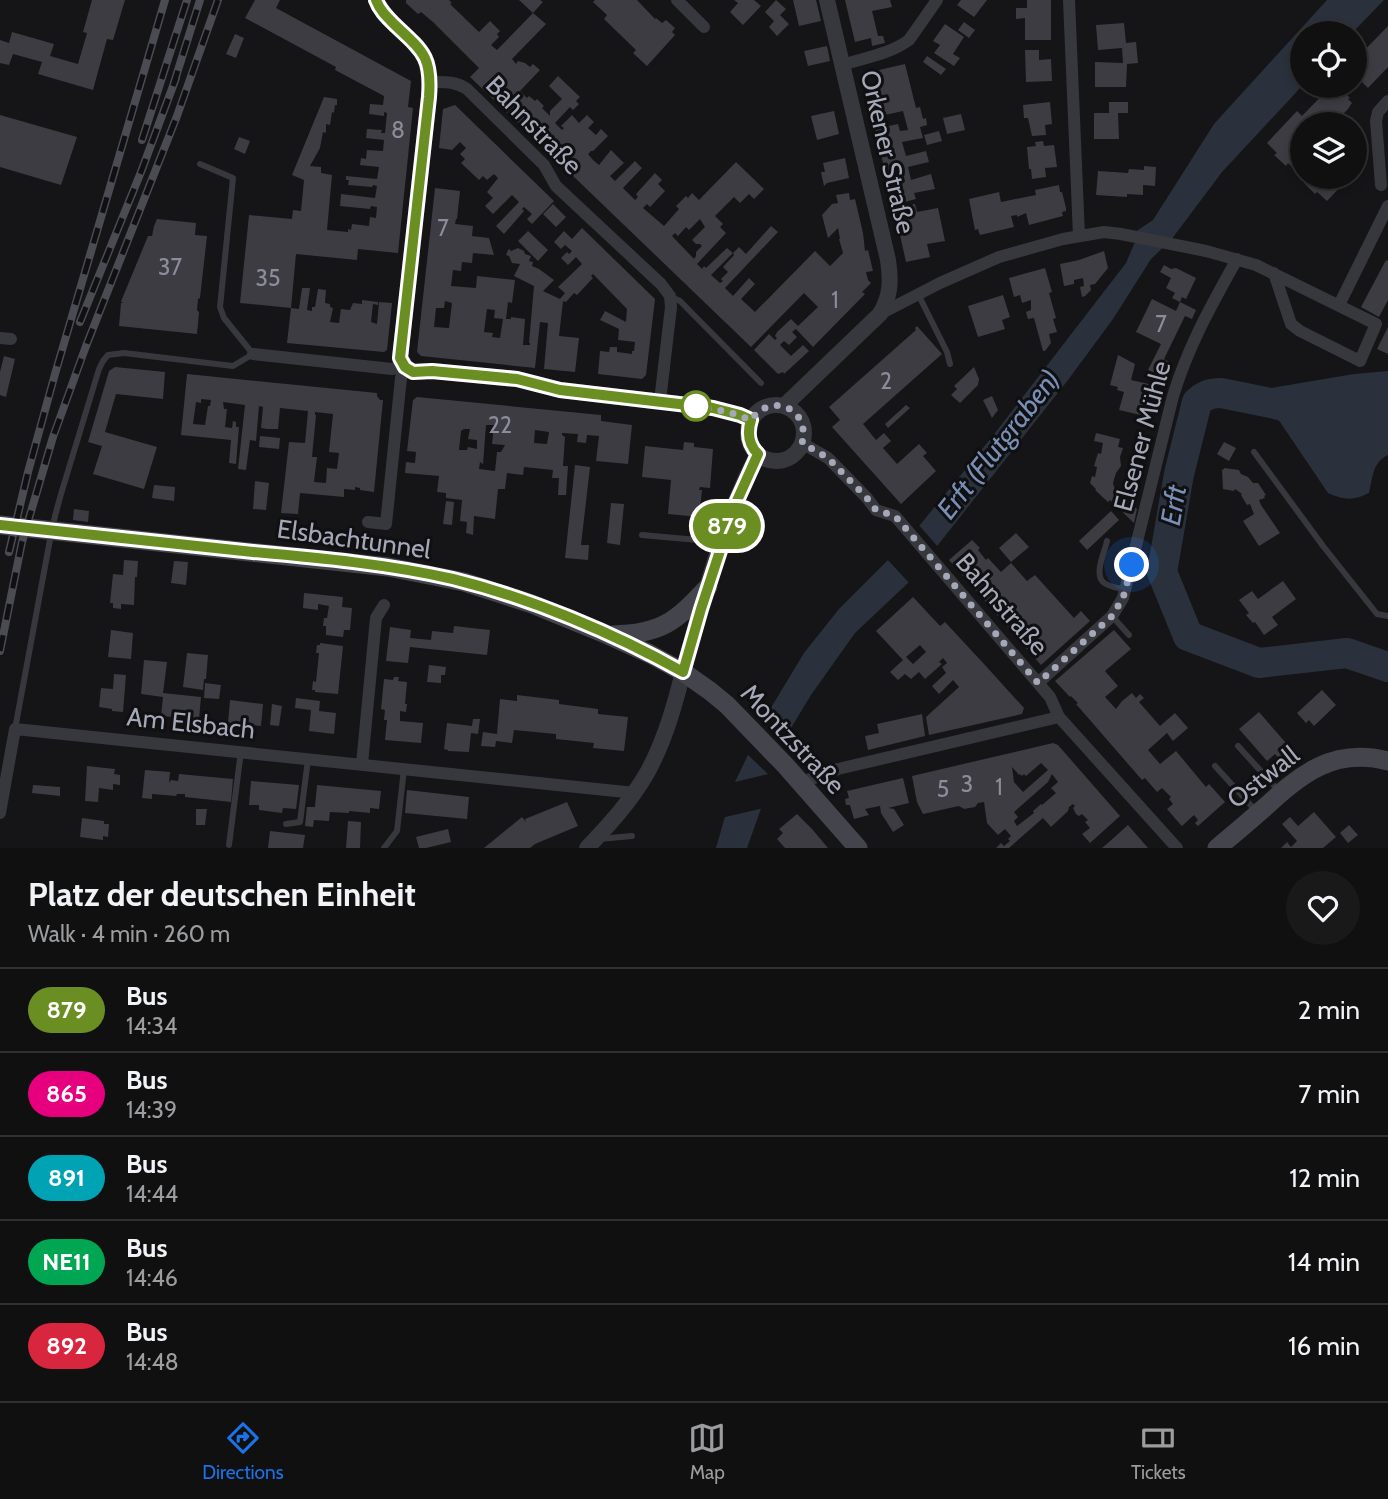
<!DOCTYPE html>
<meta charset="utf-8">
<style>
body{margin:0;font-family:Cabin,sans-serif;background:#19191a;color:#f1f3f6;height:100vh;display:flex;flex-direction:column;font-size:26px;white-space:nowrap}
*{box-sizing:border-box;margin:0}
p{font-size:23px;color:#9c9d9f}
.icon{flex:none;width:38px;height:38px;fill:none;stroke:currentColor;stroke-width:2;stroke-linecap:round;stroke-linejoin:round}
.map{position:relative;height:848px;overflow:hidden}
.sheet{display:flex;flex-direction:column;background:#101011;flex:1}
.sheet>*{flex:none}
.badge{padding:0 14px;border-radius:23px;font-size:24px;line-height:46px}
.tools{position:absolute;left:1290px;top:21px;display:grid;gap:14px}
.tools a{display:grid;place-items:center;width:77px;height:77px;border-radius:50%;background:#101011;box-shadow:0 4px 10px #0003,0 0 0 2px #303031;font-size:35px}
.you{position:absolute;width:35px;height:35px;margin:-18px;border:5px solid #fff;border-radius:50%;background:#1a73e8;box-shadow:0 0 0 10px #1a73e833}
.map>.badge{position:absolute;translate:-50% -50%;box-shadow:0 0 0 4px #fff}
.round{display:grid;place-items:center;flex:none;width:74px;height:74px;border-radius:37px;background:#19191a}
.summary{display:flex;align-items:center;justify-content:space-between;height:119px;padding:0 28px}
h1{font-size:33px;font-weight:700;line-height:52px}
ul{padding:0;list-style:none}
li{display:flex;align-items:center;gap:21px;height:84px;padding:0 28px;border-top:2px solid #303031}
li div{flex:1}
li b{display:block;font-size:26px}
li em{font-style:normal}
li .badge{min-width:77px;font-weight:700;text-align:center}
.dock{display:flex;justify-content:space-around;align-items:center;height:98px;border-top:2px solid #303031;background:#101011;font-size:19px;color:#9c9d9f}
.dock a{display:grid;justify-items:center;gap:4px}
.dock .current{color:#1a73e8}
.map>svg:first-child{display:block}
</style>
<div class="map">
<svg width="1388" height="848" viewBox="0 0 1388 848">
<rect width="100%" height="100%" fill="#151517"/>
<!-- water -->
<path fill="#2a313c" d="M1327,0H1384L1352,33H1302V86L1222,172L1171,240L1151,259L1113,319L1068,380L908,583L855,633L811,695L788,733L747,848H716L735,782L769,711L804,653L839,609L888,560L919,526L992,437L1126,263L1135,242V232L1153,220L1214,124Z
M1388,371V455C1372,463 1373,477 1369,493C1353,501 1344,500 1328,493L1280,422L1271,413V388L1354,374Z"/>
<!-- pier -->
<path fill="#151517" d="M917,523L939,548L911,585L886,558Z
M766,709L790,736L764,808L721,818L731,783L768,774L745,752Z"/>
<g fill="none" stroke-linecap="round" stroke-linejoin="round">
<!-- river -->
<path stroke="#2a313c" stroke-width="30" d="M1388,425L1379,427L1359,424L1271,403L1221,393C1211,393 1205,395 1197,402L1179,474L1162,572L1188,636L1259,663L1347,653L1388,667"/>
</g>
<!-- building -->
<path fill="#3c3c42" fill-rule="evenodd" d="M92,0H125L113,40L107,39L93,90L38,74L42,62L13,54L9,65L0,63V40L9,43L12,32L54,44L50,56L78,64L87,33L83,32Z
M255,0H280L276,8L411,81L408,107L413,108L398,253L358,249L357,260L296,254L291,308L240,303L249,215L292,219L293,210L301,211L304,180L292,175L324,97L337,99V105H335L334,113L332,112L330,125L326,124V133L323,132L320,148L310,166L321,167V173L332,175L327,230L348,232V229L351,230L352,224L369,226L370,217L376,218L377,207L371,206L370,209L340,206L341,194L375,198L377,186L373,185L372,187L348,185L349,180H346V176L377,179L379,167L360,165L361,158L366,159L367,150L383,151L384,140L366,138L367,129L382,130L381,133H385L387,113L384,112V116L369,114L370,104L383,105L384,96L335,70L336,67L245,18Z
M406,0H449L452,3L450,4L479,32L490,21L500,31L497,34L499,37L491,45L497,50L533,13L519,0H540L543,2L533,13L546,24L512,59L516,64L518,61L525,63L530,67L533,64L540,70L520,91L527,98L529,96L535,101L537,99L544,106L542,108L550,116V111L562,99L549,86L558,76L580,97L576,101L579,104L573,110L570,107L555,123L562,130L564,128L561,126L572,115L579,123L587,115L594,122L588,128L596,135L601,129L608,136L593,151H591L588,154L593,160L599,165L611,150L624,163L610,176L615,181L635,161L642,168L623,188L635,200L638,197L636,194L655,173L662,180L658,184L665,191L650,207L647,204L643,208L664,226L679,209L676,206L686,196L688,198L692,193L699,200L736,162L764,189L754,199L749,194L740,203L734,197L715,216L723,224L720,227L726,233L697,264L702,269L704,266L706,268L727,248L733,253L711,275L720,283L723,281L721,279L728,272L723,267L734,255L733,253L739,247L746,254L771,226L778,232L725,288L733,296L749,278L755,284L741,299L755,312L815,251L830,266L843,253L839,239H840L838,228L828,238L822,215L832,204L838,203L836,195L849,193L850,200L855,199L863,233L865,251L868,250L873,271L866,272L868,280L871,283L862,292L865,294L813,347L796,329L792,332L797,337L789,345L784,341L780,345L791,356L803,345L809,351L784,374L783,372L778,374L754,350L769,334L775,340L777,338L775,336L777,332L791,319L798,326L818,307L804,293L751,347L470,77L479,68L433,22L421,12L418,14L406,3ZM700,219L705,227L692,240L696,244H700L702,246L696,252V256L694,259L672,236L675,233L678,236L686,227L689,230Z
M595,0H637L655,19L656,18L662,23L666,20L675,28L672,32L675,35L647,66L633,53L636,50L604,19L607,15L593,2Z
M734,0H754L761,6L743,25L730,12L738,3Z
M776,0L786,9L780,15L789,24L777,36L769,27L774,21L765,12Z
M793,0H816L821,21L799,26Z
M845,0H890L892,7L872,11L878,36H883L885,43L872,46L871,38L855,42Z
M961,0H987L974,17L957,5Z
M1027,0H1051V40H1025V18L1016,19V8H1027Z
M964,22L975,30L969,38L958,30Z
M1124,23L1126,43L1136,42L1138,63L1127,64L1126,87H1095V62L1123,63L1122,48L1098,50L1096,25Z
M945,24L964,37L953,54L960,58L954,66L934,53L940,45L933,41Z
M1388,26V67L1368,88L1354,74V61Z
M235,34L244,38L236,58L226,54Z
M827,46L830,61L808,66L804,51Z
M1025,50H1039V60L1051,59L1052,81L1026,82Z
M927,56L946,69L941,75L923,62Z
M905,64L916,108L920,107L923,119L926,118L927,125L920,127L923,138L902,142L906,156L926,151L929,162L908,167L911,180L931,174L935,189L914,193L916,199L893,205L875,129L898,124L900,131L908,130L903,111L885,115L875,71Z
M1331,86H1334L1340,92L1342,90L1350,98L1348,99L1352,103L1348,109L1333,124H1302V177H1346L1348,179L1327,201L1317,192L1315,194L1304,183L1306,181L1288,163L1286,166L1274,155L1277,153L1267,143L1297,111L1302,116Z
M1050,102L1052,124L1045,125L1046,135L1032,136L1028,118H1024L1023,105Z
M1109,102H1128V113H1118L1119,139H1094V113H1109Z
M455,105L554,201L532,224L527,219L532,214L524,207L522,209L524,211L504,234L496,226L519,202L512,195L493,214L485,206L493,198L487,192L498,178L494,174L487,180L483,176L479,180L461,163L465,159L460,154L466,148L460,142L452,150L439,148L443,109Z
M834,111L839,134L817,140L811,116Z
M961,114L965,130L947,134L943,118Z
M0,115L77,137L61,185L0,167Z
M939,131L942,141L927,145L924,135Z
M239,137L250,141L245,154L234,149Z
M1043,141L1044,146L1054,145L1057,167L1045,168L1046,177L1032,179L1031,169H1029L1027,147L1036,146L1035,142Z
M845,158L849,178L827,183L824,186L821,172H825L823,163Z
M1144,166L1156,167L1155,186L1143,185V195L1127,194V197L1096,195L1098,171L1128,173L1129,169L1144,170Z
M1059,185L1060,192H1062L1066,208V211L1062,212L1063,216L1029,225L1026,213L1017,217V215L1011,216L1014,227L980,235L978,229L975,230L969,199L999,192L1001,202L1036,195L1035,190Z
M435,188L460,191L457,219H456L455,224L473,226L472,236L489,238L494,255L473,253L472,263L462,262L461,271L453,270L451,286L476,288L477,276L515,280L512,303L508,302L506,319H511V317L525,319L523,345H530V343H529L534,286L514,276L520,264L512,263L509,256L506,255L508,250L509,249L511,251L518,248L524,251L525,254L531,256L529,261L533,262L532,266L539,269L554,280L543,291L560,299L565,293L558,287L582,264L576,257L568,265L561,258L567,252L569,254L572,251L565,245L561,249L554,242L564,231L572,239L582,228L655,299L646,375L642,379L598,374L600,351L609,352L610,347H617V352L632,354V351H634L635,342L618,340L619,329L600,320L605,311L626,322L627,309L593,274L591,276L593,278L577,295L574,293L566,302L563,301L559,336L579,338L575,372L544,369L548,323L540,322L535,368L421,356L417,352ZM445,301L452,303L449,328L434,327L436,308H444ZM487,309L495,310L494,318L503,319L500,338L492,337L493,333L484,332Z
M553,204L566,217L556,227L543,214Z
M915,204L917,212L938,208L945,241L927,244L930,257L906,262L894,208Z
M157,219L196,223L195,235L207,236L200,298L198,299L197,310L199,312L197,334L119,326L121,303L124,302H121L122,299L148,236H152L154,226Z
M528,231L548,250L538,261L518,241Z
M1104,251L1108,268L1095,284L1090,285L1091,290L1085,296L1082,297L1080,287L1084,286L1083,278L1074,280V284L1064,286L1060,264L1079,260Z
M1386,260L1388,261V300L1379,317L1361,307Z
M1164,265L1171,269L1176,268L1196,278L1186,299L1182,297L1180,302L1172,298L1175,293L1166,288L1171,278L1160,272Z
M1045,268L1052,292L1049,293L1056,318L1053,319L1057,332L1049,334L1051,343L1045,351H1043L1034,318L1028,319L1026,312L1031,310V300L1022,303L1020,295L1014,297L1009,278Z
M302,288H310L307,310L312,311V307H315L318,289L326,290L325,303L330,304V307L333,308L330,322L339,323L341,309L350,310L353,303L362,304V300L378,302V305L373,304L371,322L377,324L379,302L392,303L387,350L384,352L287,343L291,308L299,309Z
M1003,295L1010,317L1002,320L1005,329L978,337L968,306Z
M1152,299L1176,311L1180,302L1196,310L1192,319L1185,316L1164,359L1171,363L1164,378L1148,370L1161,344L1136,332Z
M917,326L942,354L863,424L876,440L884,433L891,441L883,448L897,464L919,444L927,453L923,456L936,471L901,504L832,427L840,420L829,407L916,330L915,328Z
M1388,327V354L1377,349Z
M1118,355L1135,364L1131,380L1153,385L1145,416L1119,410L1124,392L1117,390L1118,387L1110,385Z
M4,356L15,359L6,397L0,395V372Z
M115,367L165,372L163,399L116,394L105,432L157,447L144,489L93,474L102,446L88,442L109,371Z
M974,367L979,379L978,385L960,403L951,395L957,389L954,386Z
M187,374L377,393V396L380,400H383L374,492L360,490V488L355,487V490L344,489V497L300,493L298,514L281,513L289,442L305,443L308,411L280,408L278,429H267L261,428L263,407L259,406L256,441L250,440L246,470L238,469L245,405L223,402L224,409H227L225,427L232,428L233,421L236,422V427H239L236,464L229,463L231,440L181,435ZM201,399L211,400L210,406H208L205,425L193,424L196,402L201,403ZM315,412L333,414L329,452L339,453L337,469L327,468L326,483L314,482L317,457H312L316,415H315Z
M992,396L998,410L992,418L983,400Z
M417,397L601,415V421L632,425L628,464L596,461L599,436L587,435L586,443L577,442L578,434L562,433V435L565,437L563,466H568L566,495H558L559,478H552L553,470L524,467L523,475L507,473L505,489H498L495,519L474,516L473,535L466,533L467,522L460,521L462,500L446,498V493L437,492L439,476L405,473L406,462L415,463L416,452L407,451L413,400ZM486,425H494L492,444L505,445L501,452H497L495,471L479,469L480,462L483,464ZM464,429H470L468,439L477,440V449L468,447L467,450H459L461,431ZM535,430L549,432L547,444L534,443Z
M906,405L910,408L888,428L885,424Z
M1096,433L1120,439L1118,447L1123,448L1120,457L1121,466L1116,473L1113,483L1114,487L1137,509L1134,523L1110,500L1108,502L1095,490L1096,489L1090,483L1092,476L1095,477L1097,467L1094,466L1098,453L1101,454L1103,443L1094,441Z
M260,436L280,438L279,449L259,447Z
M684,442L694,443V447L713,449L710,488L700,487L699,490H702L699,517L668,514L671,480L642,477L645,446L683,450Z
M1224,442L1236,448L1229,461L1217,454Z
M575,465L590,467L581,545H589L588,560L565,558Z
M1224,468L1239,470L1241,474L1248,477L1253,483H1258L1266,495L1264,496L1265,498L1259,500L1261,505L1280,533L1259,546L1243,521L1254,514L1250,504L1247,505L1241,495L1242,494L1235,489L1234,491L1223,489L1222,470L1224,469Z
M255,481L269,483L266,510L253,509Z
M154,485L175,487L174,501L152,498Z
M446,501L454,502L452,525L443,524Z
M611,503L624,504L620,545L607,543Z
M74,509L89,511L88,522L73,520Z
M1111,511L1119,520L1087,550L1079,541Z
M1016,533L1029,547L1011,562L999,548Z
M972,540L980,548L978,550L986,560L988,558L1001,572L1011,563L1027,581L1035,575L1074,618L1081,611L1090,621L1041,665L949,560Z
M124,560L138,561L137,577H135L134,605L121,604V609L113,608V603H110L113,574L123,575Z
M174,561L188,562L186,585L171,583Z
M1283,581L1296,599L1272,617L1278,625L1264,635L1255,622L1253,623L1246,615L1249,613L1239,600L1252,591L1258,599Z
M304,593L343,597L342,607L352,608L350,630H344L343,637L326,635V626H323L324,618H327L329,606L318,604V610L303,608Z
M913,597L940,626L945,622L984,664L1024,708L1022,714L929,735L926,717L959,687L953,680L939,694L932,686L946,673L942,667L947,663L943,658L939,662L942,664L925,679L919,672L911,679L905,674L898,680L890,672L903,660L876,631ZM920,645L926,652L913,664L906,657Z
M454,626L490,630L487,655L410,647L408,663L386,661L390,627L411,630L410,638L431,640L432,631L453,633Z
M111,630L133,633L131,659L108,657Z
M1114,630L1131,649L1105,671L1118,686L1105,697L1116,709L1122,701L1132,693L1136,698L1140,694L1144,698L1139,702L1160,726L1175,713L1188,728L1173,741L1167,733L1148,750L1160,764L1176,751L1206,787L1209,784L1225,802L1198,826L1195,823L1198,820L1194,815L1182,826L1179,823L1167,809L1173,804L1169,799L1171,797L1162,788L1157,792L1145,778L1142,780L1076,704L1078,703L1071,696L1070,697L1055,681Z
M320,643L343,646L338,694L315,692V690H312L313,681L316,682L319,653H316L317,645H320Z
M187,653L208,655L206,679H204L203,690L183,687Z
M144,660L167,662L163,693L201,697L199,719L161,716L163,697L141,694Z
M429,665L446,667L445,675H441V683L427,682Z
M114,674L126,675L123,712L112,711V709L99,707L101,688L113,689Z
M394,677H399L398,681L407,682L405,704H407L406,712L400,711V721L423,723L421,743L385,740L387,720H384L385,710L381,709L384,679L393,680Z
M205,683L221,685L219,699L204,698Z
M1322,690L1336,705L1314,726L1309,720L1306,723L1297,713Z
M517,695L559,700V704L598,709V714L628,717L624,751L593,748L594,743L556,739V734L514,730L512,743L496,741L495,747L481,746L483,732L497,734L500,699L517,701Z
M296,698L320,701L319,711L336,713L334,734L309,731L311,710L295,708Z
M230,700L263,704L261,726L228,723Z
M272,704L282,706L279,726L270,725Z
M1259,712L1286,743L1288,742L1296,751L1283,763L1275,754L1267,761L1239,729Z
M922,714L925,736L868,750L865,736L879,733L877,724Z
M473,719H480L478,734L471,733L469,752L448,751V750L444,749L447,723L472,726Z
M1053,743L1058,745L1120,816L1090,843L1082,834L1090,828L1085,822L1088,820L1082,814L1079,816L1076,814L1073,808L1075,806L1073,804L1069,807L1068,811L1051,827L1043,818L1009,848H996L1001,843L1004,846L1010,841L1008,839L1011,836L1005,829L998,835L987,823L984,802L978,803L975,807L964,809L959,806L923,814L917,802L912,776ZM1041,763L1048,770L1023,792L1014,782L1012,767L1019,775L1020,774L1022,776L1024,774L1026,776ZM1052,774L1058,782L1051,788L1056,793L1042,805L1041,804L1033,811L1034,813L1017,826L1014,821L1018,817L1014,812L1048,782Z
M87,766L115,769L114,774L120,775V785L113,784V790L99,788L98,802L85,801Z
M145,770L170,772L169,783L171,780L178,781L179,774L233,779L231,802L185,797V794H177L176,796L152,794V799L142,798Z
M903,778L909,803L888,808L894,809L904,825L893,832L881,813L880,806L865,809L869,815L854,819L850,805H846L845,799L849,798L847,791Z
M251,781L299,785L296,809L283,808L282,813L259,810V805H249Z
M33,785L60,787V796L32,793Z
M317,785L381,791L379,809L370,808V813L349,811V813L330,812L329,821L314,820L313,827L305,826L307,807H315Z
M407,790L469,797L467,819L405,813Z
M567,802L578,826L535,844L530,848H484L522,817L526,822L525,819Z
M196,809H207L205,825H196Z
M1314,812L1336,837L1323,848H1281L1287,842L1291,847L1297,841L1282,824L1290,817L1298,826Z
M797,814L812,829L828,848H785L777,839L783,833L779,829Z
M82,818L104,821V824H109L108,837L103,836V840L80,837Z
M348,821L361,822L360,848H346Z
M1128,825L1148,848H1102L1109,842Z
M1349,825L1358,835L1348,843L1340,833Z
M448,829L451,842L426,848H419L416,837Z
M270,831L305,835L303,848H268Z"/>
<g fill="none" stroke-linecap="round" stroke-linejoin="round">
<!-- service -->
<path stroke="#37373e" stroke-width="6" d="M918,294L947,352L950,364
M671,297L680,301L761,383
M1254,452L1323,546L1377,614L1388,616
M55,516L61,494L99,369L103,361L108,355L124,353L233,366L253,354L224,318L220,307L233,178L200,164
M642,535L720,542
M1107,541C1105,551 1094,573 1103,582C1108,587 1119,588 1126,590
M1112,616L1129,635
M15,729L49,545
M1238,746L1279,791
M1215,766L1256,811
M286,824L300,822L308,759
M599,839L632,836
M229,845L241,751
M384,848L397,831L404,769"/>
<!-- minor -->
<path stroke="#37373e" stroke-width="12" d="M677,0L704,27
M1069,0L1079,236
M842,65C864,58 890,54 909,40L937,0
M430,82C444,82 455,81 467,89L544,165L556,186L661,284L670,296L671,307L660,401
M1381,185L1376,121L1378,112L1388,101
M1339,305L1388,206
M880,314L940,283L999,257L1063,239L1104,232L1121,234L1206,251L1256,265L1376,324L1360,361L1300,331L1291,324L1274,273
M0,338L11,339
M253,354L392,369L406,367
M802,443L828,458L867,498L876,510L895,516L1050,697L1059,717L1177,848
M368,522L386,524L401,378L406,367
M1038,683L1112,616L1123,598L1173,396C1189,344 1211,306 1237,259
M362,764L376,618L384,605
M800,783L838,769L1059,717
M0,813L15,729L635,793"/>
<!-- tertiary -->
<path stroke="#37373e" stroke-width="16" d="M376,0C380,9 385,15 392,22C421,50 433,54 429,97L400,358L406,367L413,372L432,371L517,379L560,390L713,408L740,415L751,420
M748 433a28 28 0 1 1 56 0a28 28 0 1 1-56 0Z
M784,406L880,314C891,296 891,280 888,260L827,0
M587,848C609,825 631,801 647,773C667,737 677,696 687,657C706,591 725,514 758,454"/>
<!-- secondary -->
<path stroke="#43444c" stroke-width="19" d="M0,525L388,567L464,582L532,604L608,635L650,654L683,672L710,691L727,705L785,765L858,848
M613,635C662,634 676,621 708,587
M1217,848C1233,835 1248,822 1263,809C1301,774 1333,747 1388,761"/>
<!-- rail casing -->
<g stroke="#4a4b53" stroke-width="8">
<path id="rail" d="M173,86L200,0
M142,140L187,0
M80,322L141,172L176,78
M9,552L28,472L55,374L165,0
M0,651L22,542L53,437L86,346L177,116L218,0"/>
</g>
<!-- rail -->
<use href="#rail" stroke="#101012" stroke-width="5" stroke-dasharray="16" stroke-linecap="butt"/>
<!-- service-bridge -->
<path stroke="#37373e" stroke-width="6" d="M49,545L55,516"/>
</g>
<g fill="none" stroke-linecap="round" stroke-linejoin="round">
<!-- line casing -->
<g stroke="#fff" stroke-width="16">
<path id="line" d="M0,525C84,534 169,543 253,552C320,558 387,564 453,579C530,598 614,633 683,672L701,609L735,505L758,454C748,444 747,433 751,420L740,415L713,408L560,390L517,379L432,371L413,372L405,367L400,358L429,97C432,58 424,52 396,26C388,18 380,11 376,0"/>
</g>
<!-- line -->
<use href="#line" stroke="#6b8e23" stroke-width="10"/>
<!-- walk -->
<path stroke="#a5a8b8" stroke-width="7" stroke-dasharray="0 12.6" d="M696,406L729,412L751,420C771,391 811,409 802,443L828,458L867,498L876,510L895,516L1038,683L1112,616L1123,598L1132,565"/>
</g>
<!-- markers -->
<circle fill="#fff" stroke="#6b8e23" stroke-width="3.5" cx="696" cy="406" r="14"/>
<g text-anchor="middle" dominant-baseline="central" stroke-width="6" stroke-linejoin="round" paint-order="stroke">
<!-- number labels -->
<g font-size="23" fill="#8b8d9a">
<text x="398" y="130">8</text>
<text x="443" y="228">7</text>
<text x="170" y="267">37</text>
<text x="268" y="278">35</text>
<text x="835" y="300">1</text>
<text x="1161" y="324">7</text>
<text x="886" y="381">2</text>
<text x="500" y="425">22</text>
<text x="967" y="784">3</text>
<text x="999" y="787">1</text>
<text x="943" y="789">5</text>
</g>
<!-- street labels -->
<g font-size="26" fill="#a5a8b8" stroke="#101012">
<text transform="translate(534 125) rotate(46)">Bahnstraße</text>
<text transform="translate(888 152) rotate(77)">Orkener Straße</text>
<text transform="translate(1142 436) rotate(-75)">Elsener Mühle</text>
<text transform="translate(354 539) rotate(8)">Elsbachtunnel</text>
<text transform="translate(1002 604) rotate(49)">Bahnstraße</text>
<text transform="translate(191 723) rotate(6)">Am Elsbach</text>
<text transform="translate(793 739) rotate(47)">Montzstraße</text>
<text transform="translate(1263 777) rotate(-38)">Ostwall</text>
</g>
<!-- water labels -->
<g font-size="28" font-style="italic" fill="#798fb6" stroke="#101012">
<text transform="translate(998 444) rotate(-52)">Erft (Flutgraben)</text>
<text transform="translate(1173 505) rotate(-80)">Erft</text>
</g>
</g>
</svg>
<div class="tools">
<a><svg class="icon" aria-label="locate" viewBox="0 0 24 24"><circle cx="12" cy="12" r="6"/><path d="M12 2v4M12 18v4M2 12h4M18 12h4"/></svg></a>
<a><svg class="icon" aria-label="layers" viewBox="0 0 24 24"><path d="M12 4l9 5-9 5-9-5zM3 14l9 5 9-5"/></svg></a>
</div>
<div class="you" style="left:1132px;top:565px"></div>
<b class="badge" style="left:727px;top:526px;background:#6b8e23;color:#fff">879</b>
</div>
<section class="sheet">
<div class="summary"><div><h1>Platz der deutschen Einheit</h1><p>Walk · 4 min · 260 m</p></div><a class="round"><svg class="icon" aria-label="heart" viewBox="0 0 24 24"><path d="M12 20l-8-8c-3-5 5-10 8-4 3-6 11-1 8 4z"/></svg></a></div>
<ul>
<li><span class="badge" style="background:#6b8e23;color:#fff">879</span><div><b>Bus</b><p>14:34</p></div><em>2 min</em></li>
<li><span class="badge" style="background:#e6007e;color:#fff">865</span><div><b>Bus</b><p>14:39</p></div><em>7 min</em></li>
<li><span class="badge" style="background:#00a3b4;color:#fff">891</span><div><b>Bus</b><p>14:44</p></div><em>12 min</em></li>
<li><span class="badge" style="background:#00a651;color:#fff">NE11</span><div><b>Bus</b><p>14:46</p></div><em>14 min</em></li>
<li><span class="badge" style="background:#d7263d;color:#fff">892</span><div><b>Bus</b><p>14:48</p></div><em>16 min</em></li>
</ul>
</section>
<nav class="dock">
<a class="current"><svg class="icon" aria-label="directions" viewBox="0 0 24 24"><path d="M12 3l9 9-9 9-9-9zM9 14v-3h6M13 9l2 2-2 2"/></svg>Directions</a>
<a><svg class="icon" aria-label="map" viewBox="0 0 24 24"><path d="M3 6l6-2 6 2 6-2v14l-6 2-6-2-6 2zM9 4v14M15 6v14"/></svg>Map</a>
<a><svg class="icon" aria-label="tickets" viewBox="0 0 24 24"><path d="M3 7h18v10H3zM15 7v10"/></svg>Tickets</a>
</nav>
